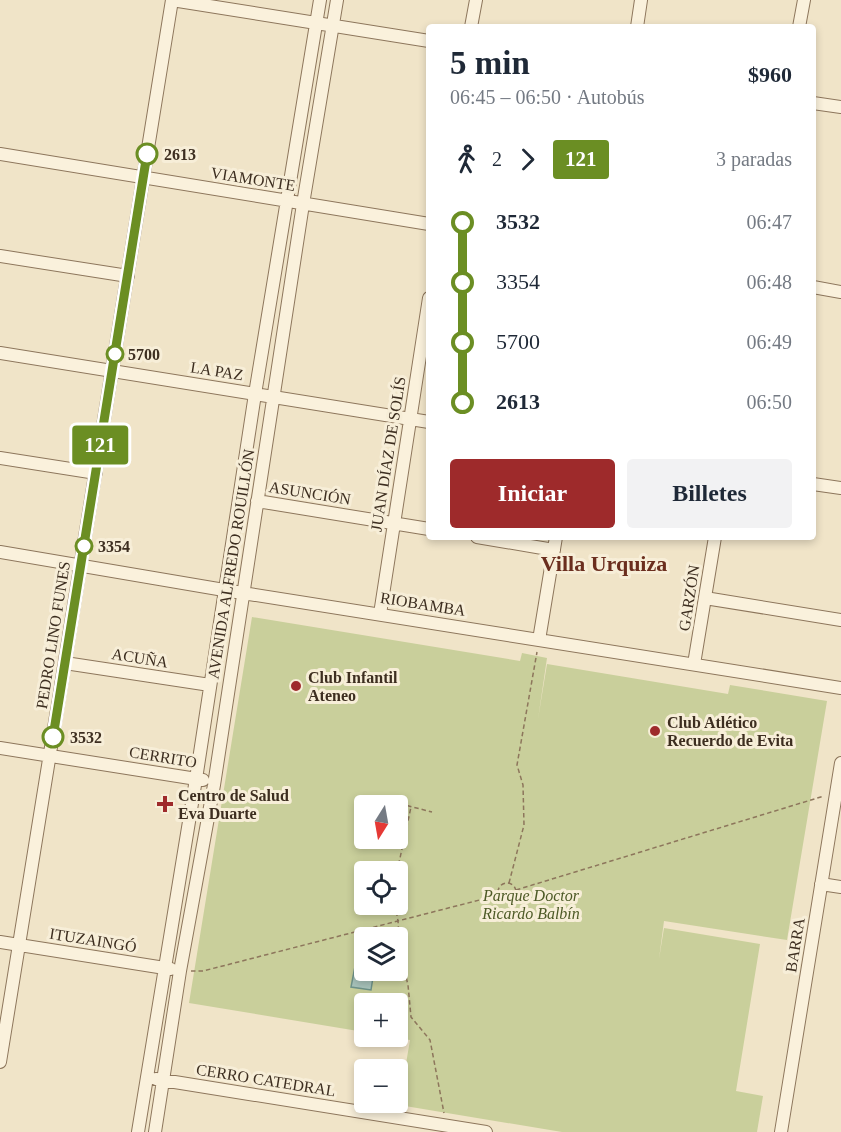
<!DOCTYPE html>
<html lang="es">
<meta charset="utf-8">
<style>
body{margin:0;font-family:"Times New Roman",serif;background:#f2f2f3;color:#1f2937;height:100vh;display:flex;flex-direction:column;font-size:22px;white-space:nowrap}
*{box-sizing:border-box;margin:0}
p{font-size:20px;color:#747a83}
.icon{flex:none;width:33px;height:33px;fill:none;stroke:currentColor;stroke-width:2;stroke-linecap:round;stroke-linejoin:round}
.map{position:relative;flex:1;overflow:hidden}
.panel{position:absolute;left:426px;top:24px;width:390px;height:516px;display:flex;flex-direction:column;background:#fff;border-radius:6px;box-shadow:0 3px 9px #0003}
.panel>*{flex:none}
.badge{padding:0 12px;border-radius:4px;font-size:21px;line-height:39px}
.needle{width:39px;rotate:191deg}
.fabs{position:absolute;left:354px;top:795px;display:grid;gap:12px}
.fabs a{display:grid;place-items:center;width:54px;height:54px;border-radius:6px;background:#fff;box-shadow:0 3px 9px #0003;font-size:30px}
.map>.badge{position:absolute;translate:-50% -50%;box-shadow:0 0 0 3px #fff}
.legs{display:flex;align-items:center;gap:9px;height:66px;padding:0 24px;font-size:20px}
.legs p{margin-inline-start:auto}
.headline{display:flex;align-items:center;justify-content:space-between;height:102px;padding:0 24px}
h1{font-size:33px;font-weight:800;line-height:45px}
.cta{display:flex;gap:12px;margin-top:auto;padding:12px 24px}
.cta a{flex:1;height:69px;border-radius:6px;background:#9e2a2b;color:#fff;font-size:24px;font-weight:800;line-height:69px;text-align:center}
.cta a+a{background:#f2f2f3;color:#1f2937}
ul{padding:0 24px;list-style:none}
li{display:flex;align-items:center;gap:21px;height:60px;font-size:22px}
li i{display:grid;place-items:center;width:9px;height:100%;margin:0 8px;background:currentColor}
li i::after{content:'';width:15px;height:15px;margin:-8px;border:4px solid;border-radius:50%;background:#fff}
li p{margin-inline-start:auto}
li:first-child i{background:linear-gradient(#0000 50%,currentColor 0)}
li:last-child i{background:linear-gradient(currentColor 50%,#0000 0)}
.map>svg:first-child{display:block}
</style>
<div class="map">
<svg width="841" height="1132" viewBox="0 0 841 1132">
<rect width="100%" height="100%" fill="#f0e4c8"/>
<!-- green -->
<path fill="#c9cf9b" fill-rule="evenodd" d="M252,617L520,661L522,653L547,658L538,719L547,664L728,694L730,685L827,701L787,940L664,921L659,959L664,928L760,944L736,1091L763,1096L757,1132H562L399,1105L410,1040L391,1037L398,1036V1004H364V1032L189,1003ZM364,806H398V838H364ZM364,872H398V904H364ZM364,938H398V970H364Z"/>
<!-- water -->
<path fill="#a9c4bc" stroke="#6f938a" stroke-width="1.5" d="M358,951L364,952V970L374,971L371,990L351,987Z"/>
<g fill="none" stroke-linecap="round" stroke-linejoin="round">
<!-- minor casing -->
<g stroke="#8d765c" stroke-width="14">
<path id="minor" d="M172,0L429,41
M471,27L476,0
M637,27L641,0
M799,27L804,0
M813,103L841,107
M0,154L429,224
M0,256L128,276
M813,287L841,292
M0,353L429,422
M0,458L96,473
M813,484L841,488
M257,501L429,529
M477,537L554,550
M0,552L224,590L841,688
M705,598L841,620
M380,614L429,298
M539,640L556,537
M65,663L210,685
M694,664L715,537
M0,748L203,780
M821,884L841,887
M0,942L171,969
M0,1062L172,0
M156,1079L486,1132
M138,1132L196,779L255,394L320,0
M155,1132L180,971L214,785L303,204L337,0
M781,1132L841,763"/>
</g>
<!-- path -->
<path stroke="#8d765c" stroke-width="1.5" stroke-dasharray="4.5 3" stroke-linecap="butt" d="M378,798L432,812
M397,872L411,807
M509,883L524,825L523,785L517,765L537,652
M498 892a9 9 0 1 1 18 0a9 9 0 1 1-18 0Z
M516,890L824,796
M395,904L398,921L400,952L408,985L411,1017L430,1040L444,1113
M191,971H203L499,895"/>
<!-- minor -->
<use href="#minor" stroke="#faf1dc" stroke-width="12"/>
</g>
<g fill="none" stroke-linecap="round" stroke-linejoin="round">
<!-- line-1 casing -->
<g stroke="#fff" stroke-width="14">
<path id="line-1" d="M53,737L147,154"/>
</g>
<!-- line-1 -->
<use href="#line-1" stroke="#6b8e23" stroke-width="9"/>
</g>
<!-- markers -->
<g fill="#fff" stroke="#6b8e23" stroke-width="3">
<circle cx="147" cy="154" r="10"/>
<circle cx="115" cy="354" r="8"/>
<circle cx="84" cy="546" r="8"/>
<circle cx="53" cy="737" r="10"/>
</g>
<g fill="#9e2a2b" stroke="#f7eed8" stroke-width="2">
<circle cx="296" cy="686" r="6"/>
<circle cx="655" cy="731" r="6"/>
<path d="M162 795h6v6h6v6h-6v6h-6v-6h-6v-6h6z"/>
</g>
<g text-anchor="middle" dominant-baseline="central" stroke-width="6" stroke-linejoin="round" paint-order="stroke">
<!-- stop labels -->
<g font-size="16" font-weight="bold" fill="#3d2e20" stroke="#f7eed8" text-anchor="start">
<text x="164" y="154">2613</text>
<text x="128" y="354">5700</text>
<text x="98" y="546">3354</text>
<text x="70" y="737">3532</text>
</g>
<!-- street labels -->
<g font-size="16" fill="#3d2e20" stroke="#f7eed8">
<text transform="translate(253 179) rotate(9)">VIAMONTE</text>
<text transform="translate(217 371) rotate(9)">LA PAZ</text>
<text transform="translate(388 454) rotate(-81)">JUAN DÍAZ DE SOLÍS</text>
<text transform="translate(310 493) rotate(9)">ASUNCIÓN</text>
<text transform="translate(231 564) rotate(-81)">AVENIDA ALFREDO ROUILLÓN</text>
<text transform="translate(689 598) rotate(-81)">GARZÓN</text>
<text transform="translate(423 604) rotate(9)">RIOBAMBA</text>
<text transform="translate(53 635) rotate(-81)">PEDRO LINO FUNES</text>
<text transform="translate(140 658) rotate(9)">ACUÑA</text>
<text transform="translate(163 757) rotate(9)">CERRITO</text>
<text transform="translate(93 940) rotate(9)">ITUZAINGÓ</text>
<text transform="translate(795 945) rotate(-81)">BARRA</text>
<text transform="translate(266 1080) rotate(9)">CERRO CATEDRAL</text>
</g>
<!-- poi labels -->
<g font-size="16" font-weight="bold" fill="#3d2e20" stroke="#f7eed8" text-anchor="start">
<text x="308" y="677">Club Infantil<tspan x="308" dy="18">Ateneo</tspan></text>
<text x="667" y="722">Club Atlético<tspan x="667" dy="18">Recuerdo de Evita</tspan></text>
<text x="178" y="795">Centro de Salud<tspan x="178" dy="18">Eva Duarte</tspan></text>
</g>
<!-- park labels -->
<g font-size="16" font-style="italic" fill="#4d5a26" stroke="#f7eed8">
<text x="531" y="895">Parque Doctor<tspan x="531" dy="18">Ricardo Balbín</tspan></text>
</g>
<!-- district labels -->
<g font-size="22" font-weight="bold" fill="#6b2e1e" stroke="#f7eed8">
<text x="604" y="563">Villa Urquiza</text>
</g>
</g>
</svg>
<div class="fabs">
<a><svg class="needle" viewBox="-14 -14 28 28"><path d="M0-13l5 13h-10z" fill="#e53935"/><path d="M0 13l5-13h-10z" fill="#747a83"/></svg></a>
<a><svg class="icon" aria-label="locate" viewBox="0 0 24 24"><circle cx="12" cy="12" r="6"/><path d="M12 2v4M12 18v4M2 12h4M18 12h4"/></svg></a>
<a><svg class="icon" aria-label="layers" viewBox="0 0 24 24"><path d="M12 4l9 5-9 5-9-5zM3 14l9 5 9-5"/></svg></a>
<a>+</a>
<a>−</a>
</div>
<b class="badge" style="left:100px;top:445px;background:#6b8e23;color:#fff">121</b>
<section class="panel">
<div class="headline"><div><h1>5 min</h1><p>06:45 – 06:50 · Autobús</p></div><b>$960</b></div>
<div class="legs"><svg class="icon" aria-label="walk" viewBox="0 0 24 24"><circle cx="13" cy="4" r="2"/><path d="M13 8l-2 6 4 7M11 14l-3 7M7 12l3-4h3l4 4"/></svg>2<svg class="icon" aria-label="forward" viewBox="0 0 24 24"><path d="M9 5l7 7-7 7"/></svg><b class="badge" style="background:#6b8e23;color:#fff">121</b><p>3 paradas</p></div>
<ul>
<li><i style="color:#6b8e23"></i><b>3532</b><p>06:47</p></li>
<li><i style="color:#6b8e23"></i><span>3354</span><p>06:48</p></li>
<li><i style="color:#6b8e23"></i><span>5700</span><p>06:49</p></li>
<li><i style="color:#6b8e23"></i><b>2613</b><p>06:50</p></li>
</ul>
<div class="cta"><a>Iniciar</a><a>Billetes</a></div>
</section>
</div>
